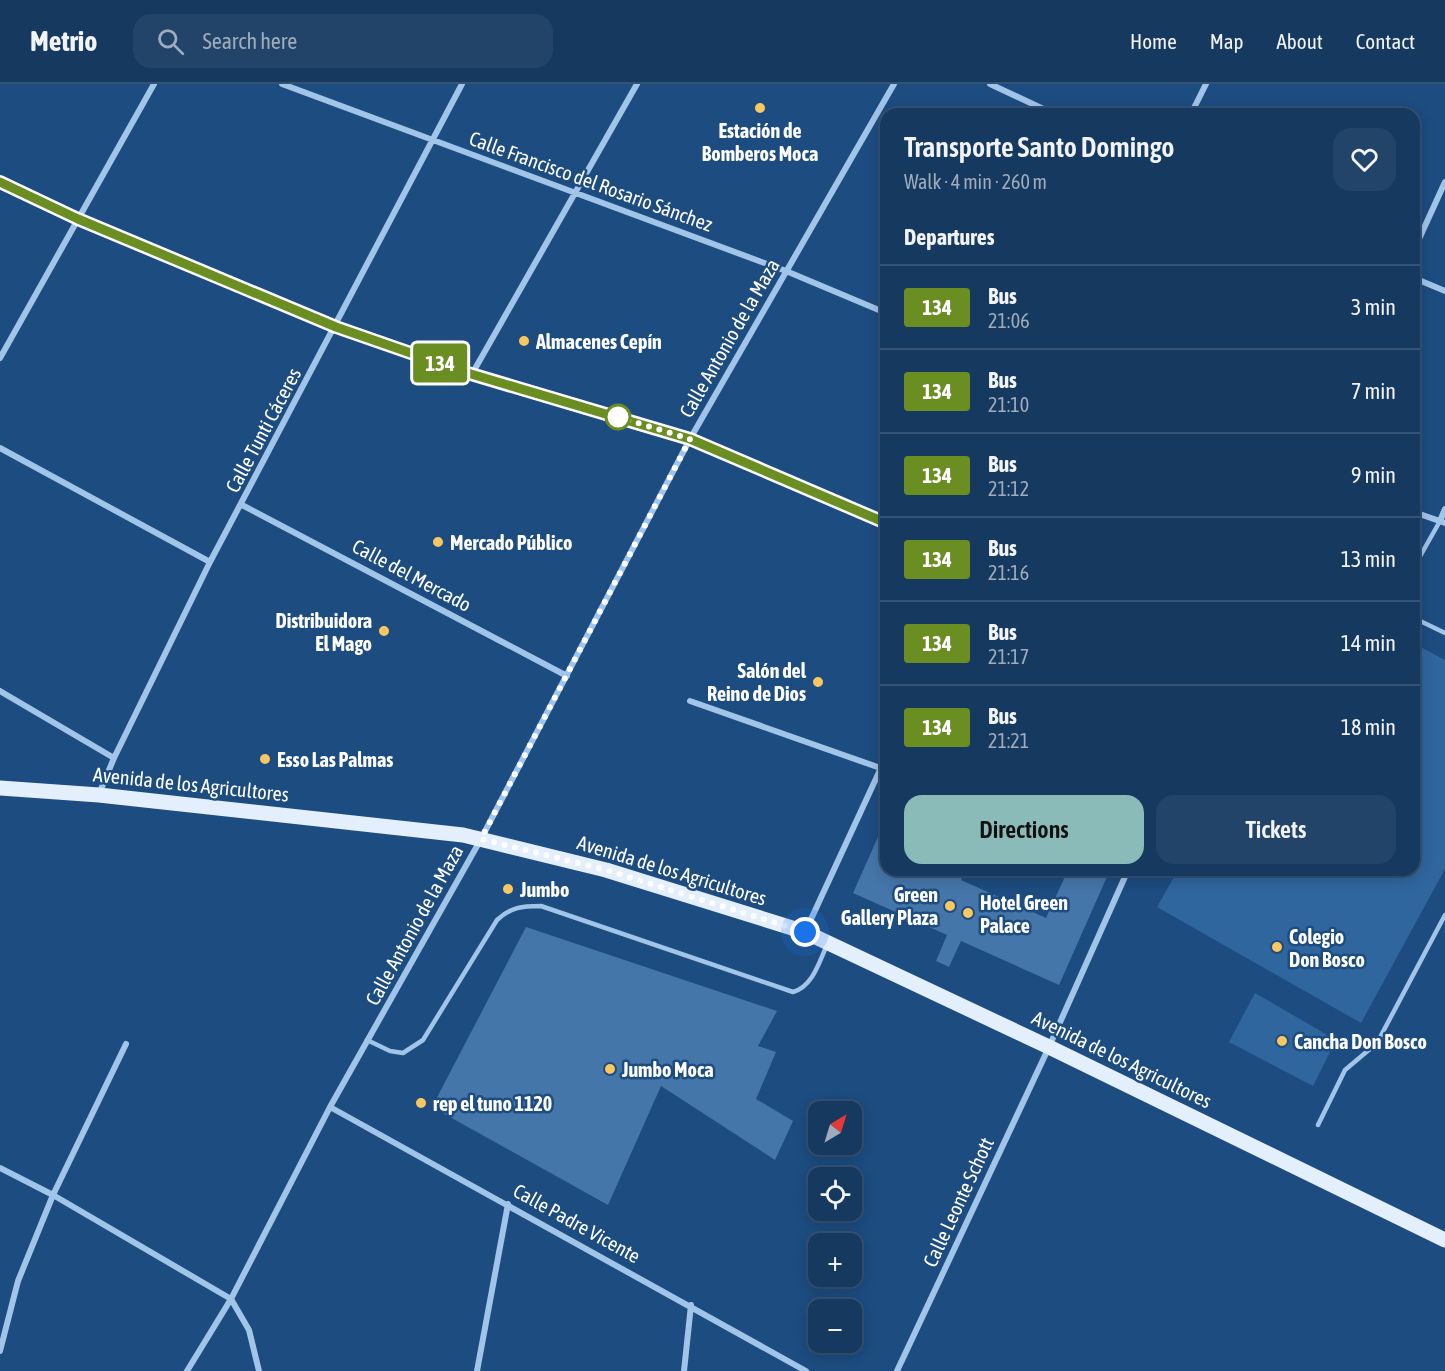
<!DOCTYPE html>
<meta charset="utf-8">
<style>
body{margin:0;font-family:"Asap Condensed",sans-serif;background:#234469;color:#f1f3f6;height:100vh;display:flex;flex-direction:column;font-size:22px;white-space:nowrap}
*{box-sizing:border-box;margin:0}
p{font-size:20px;color:#9eacbd}
.icon{flex:none;width:33px;height:33px;fill:none;stroke:currentColor;stroke-width:2;stroke-linecap:round;stroke-linejoin:round}
.map{position:relative;flex:1;overflow:hidden}
.side{position:absolute;left:880px;top:24px;width:540px;height:768px;display:flex;flex-direction:column;background:#163960;border-radius:18px;box-shadow:0 3px 15px #0003,0 0 0 2px #355375}
.side>*{flex:none}
.badge{padding:0 12px;border-radius:4px;font-size:21px;line-height:39px}
.needle{width:39px;rotate:38deg}
.tools{position:absolute;left:808px;top:1017px;display:grid;gap:12px}
.tools a{display:grid;place-items:center;width:54px;height:54px;border-radius:12px;background:#163960;box-shadow:0 3px 15px #0003,0 0 0 2px #355375;font-size:30px}
.you{position:absolute;width:30px;height:30px;margin:-15px;border:4px solid #fff;border-radius:50%;background:#1a73e8;box-shadow:0 0 0 9px #1a73e833}
.map>.badge{position:absolute;translate:-50% -50%;box-shadow:0 0 0 3px #fff}
h2{padding:0 24px;font-size:22px;line-height:54px}
.round{display:grid;place-items:center;flex:none;width:63px;height:63px;border-radius:18px;background:#234469}
.summary{display:flex;align-items:center;justify-content:space-between;height:102px;padding:0 24px}
h1{font-size:28px;font-weight:600;line-height:45px}
.button{display:flex;gap:12px;margin-top:auto;padding:12px 24px}
.button a{flex:1;height:69px;border-radius:18px;background:#8bbbb9;color:#111;font-size:24px;font-weight:600;line-height:69px;text-align:center}
.button a+a{background:#234469;color:#f1f3f6}
ul{padding:0;list-style:none}
li{display:flex;align-items:center;gap:18px;height:84px;padding:0 24px;border-top:2px solid #355375}
li div{flex:1}
li b{display:block;font-size:22px}
li em{font-style:normal}
li .badge{min-width:66px;font-weight:700;text-align:center}
header{display:flex;align-items:center;gap:36px;box-sizing:border-box;height:84px;padding:0 30px;background:#163960;border-bottom:2px solid #355375}
header strong{font-size:28px}
nav{display:flex;gap:33px;margin-inline-start:auto;font-size:21px}
.search{width:420px;height:54px;background:#234469;display:flex;align-items:center;gap:15px;box-sizing:border-box;padding:0 21px;border-radius:18px;color:#9eacbd;font-size:22px}
.map>svg:first-child{display:block}
</style>
<header>
<strong>Metrio</strong>
<div class="search"><svg class="icon" aria-label="search" viewBox="0 0 24 24"><circle cx="10" cy="10" r="6"/><path d="M15 15l6 6"/></svg>Search here</div>
<nav><a>Home</a><a>Map</a><a>About</a><a>Contact</a></nav>
</header>
<div class="map">
<svg width="1445" height="1287" viewBox="0 0 1445 1287">
<rect width="100%" height="100%" fill="#1d4c80"/>
<!-- green -->
<path fill="#30669e" d="M1415,560L1445,576V785L1361,939L1157,823L1178,786H1414Z
M1255,909L1336,956L1313,1002L1229,958Z"/>
<!-- building -->
<path fill="#4576aa" d="M886,735V786H959L965,789L961,796L1046,834L1068,786H1110L1059,901L961,857L949,883L936,877L947,851L853,809Z
M526,843L777,927L758,962L776,968L756,1015L793,1037L775,1076L661,1002L608,1121L432,1023Z"/>
<g fill="none" stroke-linecap="round" stroke-linejoin="round">
<!-- service -->
<path stroke="#a1c4e9" stroke-width="4.5" d="M1414,483L1440,437
M1414,534L1445,549
M367,956L390,967L403,969L423,956L497,836C511,823 522,822 541,822L793,908C813,902 819,878 827,861
M1318,1041L1345,986L1377,959L1445,831"/>
<!-- minor -->
<path stroke="#a1c4e9" stroke-width="6" d="M282,0L786,187L886,229
M990,0L1054,30
M1191,30L1206,0
M0,98L78,135L336,243L472,290L690,355L886,439
M1414,166L1445,98
M1414,194L1445,207
M0,274L154,0
M472,290L637,0
M0,364L210,478
M242,421L567,592
M1414,428L1445,439
M1440,437L1445,425
M0,607L114,674
M690,617L886,686
M99,710L114,674L210,478L462,0
M806,846L886,673
M330,1023L806,1287
M0,1084L53,1111L231,1215L249,1246L259,1287
M0,1267L18,1197L53,1111L126,960
M187,1287L231,1215L330,1023L481,755L690,355L894,0
M477,1287L508,1120
M684,1287L691,1221
M897,1287L1049,963L1128,786"/>
<!-- primary -->
<path stroke="#e4effe" stroke-width="15" d="M0,704L99,711L463,751L606,786L805,848L1049,963L1445,1156"/>
</g>
<g fill="none" stroke-linecap="round" stroke-linejoin="round">
<!-- line casing -->
<g stroke="#fff" stroke-width="14">
<path id="line" d="M0,98L78,135L336,243L471,290L690,355L886,439"/>
</g>
<!-- line -->
<use href="#line" stroke="#6b8e23" stroke-width="9"/>
<!-- walk -->
<path stroke="#fff" stroke-width="6" stroke-dasharray="0 10.8" d="M618,333L690,355L481,755L606,786L805,848"/>
</g>
<!-- markers -->
<g fill="#f9c65f" stroke="#1d4c80" stroke-width="2">
<circle cx="760" cy="24" r="6"/>
<circle cx="524" cy="257" r="6"/>
<circle cx="438" cy="458" r="6"/>
<circle cx="384" cy="547" r="6"/>
<circle cx="818" cy="598" r="6"/>
<circle cx="265" cy="675" r="6"/>
<circle cx="508" cy="805" r="6"/>
<circle cx="950" cy="822" r="6"/>
<circle cx="968" cy="829" r="6"/>
<circle cx="1277" cy="863" r="6"/>
<circle cx="1282" cy="957" r="6"/>
<circle cx="610" cy="985" r="6"/>
<circle cx="421" cy="1019" r="6"/>
</g>
<circle fill="#fff" stroke="#6b8e23" stroke-width="3" cx="618" cy="333" r="12"/>
<g text-anchor="middle" dominant-baseline="central" stroke-width="5" stroke-linejoin="round" paint-order="stroke">
<!-- poi labels -->
<g font-size="20" font-weight="bold" fill="#fff" stroke="#1d4c80" text-anchor="start">
<text x="760" y="46" text-anchor="middle">Estación de<tspan x="760" dy="23">Bomberos Moca</tspan></text>
<text x="536" y="257">Almacenes Cepín</text>
<text x="450" y="458">Mercado Público</text>
<text x="372" y="536" text-anchor="end">Distribuidora<tspan x="372" dy="23">El Mago</tspan></text>
<text x="806" y="586" text-anchor="end">Salón del<tspan x="806" dy="23">Reino de Dios</tspan></text>
<text x="277" y="675">Esso Las Palmas</text>
<text x="520" y="805">Jumbo</text>
<text x="938" y="810" text-anchor="end">Green<tspan x="938" dy="23">Gallery Plaza</tspan></text>
<text x="980" y="818">Hotel Green<tspan x="980" dy="23">Palace</tspan></text>
<text x="1289" y="852">Colegio<tspan x="1289" dy="23">Don Bosco</tspan></text>
<text x="1294" y="957">Cancha Don Bosco</text>
<text x="622" y="985">Jumbo Moca</text>
<text x="433" y="1019">rep el tuno 1120</text>
</g>
<!-- street labels -->
<g font-size="20" fill="#fff" stroke="#1d4c80">
<text transform="translate(591 97) rotate(20)">Calle Francisco del Rosario Sánchez</text>
<text transform="translate(729 254) rotate(-60)">Calle Antonio de la Maza</text>
<text transform="translate(263 346) rotate(-62)">Calle Tunti Cáceres</text>
<text transform="translate(412 491) rotate(28)">Calle del Mercado</text>
<text transform="translate(191 700) rotate(6)">Avenida de los Agricultores</text>
<text transform="translate(672 786) rotate(17)">Avenida de los Agricultores</text>
<text transform="translate(414 841) rotate(-61)">Calle Antonio de la Maza</text>
<text transform="translate(1122 975) rotate(26)">Avenida de los Agricultores</text>
<text transform="translate(958 1118) rotate(-65)">Calle Leonte Schott</text>
<text transform="translate(577 1139) rotate(29)">Calle Padre Vicente</text>
</g>
</g>
</svg>
<div class="tools">
<a><svg class="needle" viewBox="-14 -14 28 28"><path d="M0-13l5 13h-10z" fill="#e53935"/><path d="M0 13l5-13h-10z" fill="#9eacbd"/></svg></a>
<a><svg class="icon" aria-label="locate" viewBox="0 0 24 24"><circle cx="12" cy="12" r="6"/><path d="M12 2v4M12 18v4M2 12h4M18 12h4"/></svg></a>
<a>+</a>
<a>−</a>
</div>
<div class="you" style="left:805px;top:848px"></div>
<b class="badge" style="left:440px;top:279px;background:#6b8e23;color:#fff">134</b>
<section class="side">
<div class="summary"><div><h1>Transporte Santo Domingo</h1><p>Walk · 4 min · 260 m</p></div><a class="round"><svg class="icon" aria-label="heart" viewBox="0 0 24 24"><path d="M12 20l-8-8c-3-5 5-10 8-4 3-6 11-1 8 4z"/></svg></a></div>
<h2>Departures</h2>
<ul>
<li><span class="badge" style="background:#6b8e23;color:#fff">134</span><div><b>Bus</b><p>21:06</p></div><em>3 min</em></li>
<li><span class="badge" style="background:#6b8e23;color:#fff">134</span><div><b>Bus</b><p>21:10</p></div><em>7 min</em></li>
<li><span class="badge" style="background:#6b8e23;color:#fff">134</span><div><b>Bus</b><p>21:12</p></div><em>9 min</em></li>
<li><span class="badge" style="background:#6b8e23;color:#fff">134</span><div><b>Bus</b><p>21:16</p></div><em>13 min</em></li>
<li><span class="badge" style="background:#6b8e23;color:#fff">134</span><div><b>Bus</b><p>21:17</p></div><em>14 min</em></li>
<li><span class="badge" style="background:#6b8e23;color:#fff">134</span><div><b>Bus</b><p>21:21</p></div><em>18 min</em></li>
</ul>
<div class="button"><a>Directions</a><a>Tickets</a></div>
</section>
</div>
